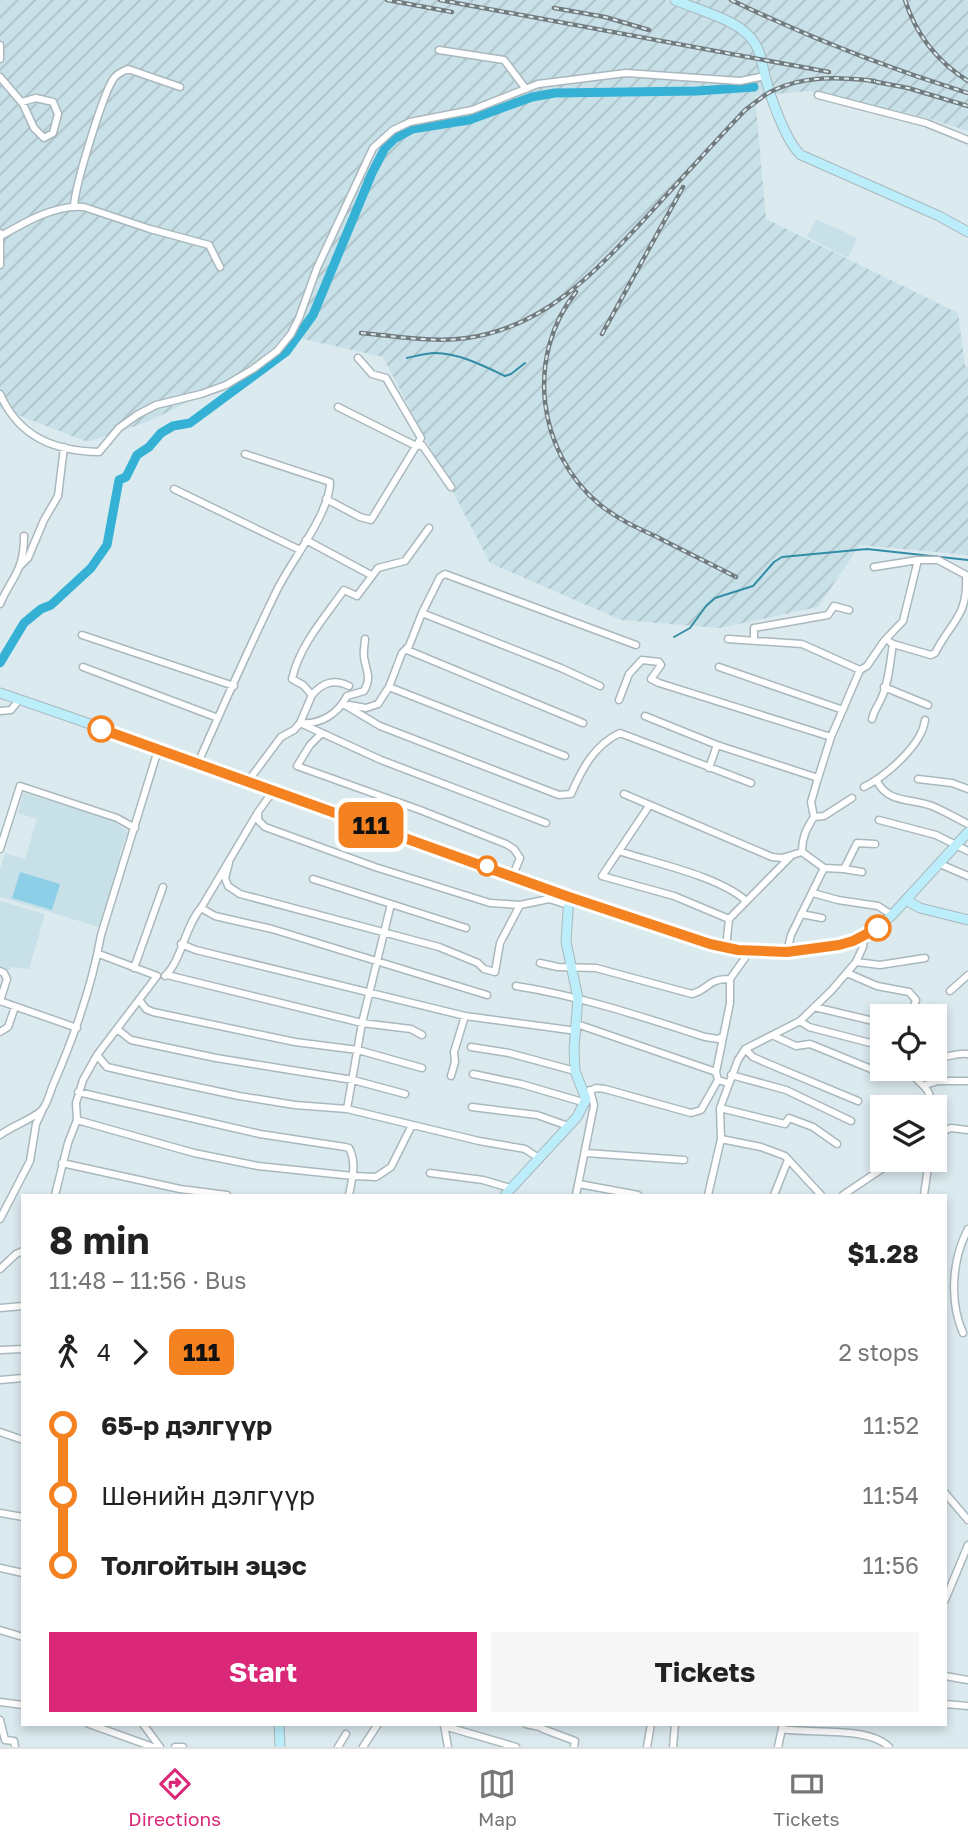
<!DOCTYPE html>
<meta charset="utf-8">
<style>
body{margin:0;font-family:"Golos Text",sans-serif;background:#f6f6f6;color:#222;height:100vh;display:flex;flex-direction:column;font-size:26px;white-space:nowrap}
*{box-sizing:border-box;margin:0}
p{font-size:23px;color:#767676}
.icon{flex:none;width:38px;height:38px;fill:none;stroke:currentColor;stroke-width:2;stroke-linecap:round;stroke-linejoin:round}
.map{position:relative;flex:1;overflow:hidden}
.drawer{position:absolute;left:21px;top:1194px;width:926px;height:532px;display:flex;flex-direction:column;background:#fff;border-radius:0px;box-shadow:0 4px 10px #0003}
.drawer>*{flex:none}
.badge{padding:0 14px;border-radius:10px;font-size:24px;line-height:46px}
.fabs{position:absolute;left:870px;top:1004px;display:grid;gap:14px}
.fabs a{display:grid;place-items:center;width:77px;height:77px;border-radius:0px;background:#fff;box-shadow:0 4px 10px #0003;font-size:35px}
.map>.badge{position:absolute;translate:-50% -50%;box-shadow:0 0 0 4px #fff}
.legs{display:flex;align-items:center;gap:10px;height:77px;padding:0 28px;font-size:23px}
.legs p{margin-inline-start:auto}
.head{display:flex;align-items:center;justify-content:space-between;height:119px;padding:0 28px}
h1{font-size:38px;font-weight:700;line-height:52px}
.button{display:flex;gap:14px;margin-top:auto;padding:14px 28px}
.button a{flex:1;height:80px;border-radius:0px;background:#db2777;color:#fff;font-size:28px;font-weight:700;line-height:80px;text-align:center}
.button a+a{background:#f6f6f6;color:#222}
ul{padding:0 28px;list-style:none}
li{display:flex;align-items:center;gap:24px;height:70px;font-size:26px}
li i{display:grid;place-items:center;width:10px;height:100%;margin:0 9px;background:currentColor}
li i::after{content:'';width:18px;height:18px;margin:-9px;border:5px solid;border-radius:50%;background:#fff}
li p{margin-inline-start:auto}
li:first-child i{background:linear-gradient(#0000 50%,currentColor 0)}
li:last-child i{background:linear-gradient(currentColor 50%,#0000 0)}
.menu{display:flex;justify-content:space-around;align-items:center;height:98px;border-top:2px solid #e0e0e0;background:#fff;font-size:19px;color:#767676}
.menu a{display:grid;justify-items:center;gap:4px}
.menu .on{color:#db2777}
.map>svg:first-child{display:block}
</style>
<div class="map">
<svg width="968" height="1747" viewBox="0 0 968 1747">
<defs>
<pattern id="industrial-furrows" width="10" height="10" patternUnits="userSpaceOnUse" patternTransform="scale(1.75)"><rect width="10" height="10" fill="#c8e0e7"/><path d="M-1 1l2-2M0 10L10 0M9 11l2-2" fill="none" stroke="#acc1c7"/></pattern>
</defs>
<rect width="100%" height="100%" fill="#dbeaef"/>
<!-- built -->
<path fill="#c8e0e7" d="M816,219L857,238L848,258L807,237Z
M23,793L110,819L129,833L125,838L120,853V863L99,927L0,897V870L5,853L25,859L37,819L18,813Z
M0,901L45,914L29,969L11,967L9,971L0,968Z"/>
<!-- industrial -->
<path fill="url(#industrial-furrows)" d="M0,0H665L672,3L673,0H968V131L927,118L810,91L755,96L766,219L958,313L965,366L968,367V555L860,545L818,607L720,628L621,620L490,563L383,357L290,336L226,384L147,422L88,442L0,408Z"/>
<!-- pitch -->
<path fill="#8ccfe6" d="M20,872L60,884L52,910L12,898Z"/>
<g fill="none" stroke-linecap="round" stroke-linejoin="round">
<!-- stream -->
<path stroke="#338ca6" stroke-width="2" d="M407,358C416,356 426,353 435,353C459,353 484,366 505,376L511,374L525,363
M674,637L690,628L706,606L715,598L753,586L774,562L782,557L867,549L968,560"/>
<!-- river -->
<path stroke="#34b1d4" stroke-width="9" d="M0,663L24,623L41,609L51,605L91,568L107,545L119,480L126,477L137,455L149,447L161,433L173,426L190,423L286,352L313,315L372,173L385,148L394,139L412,129L469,120L532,97L555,93L697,91L754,87"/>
<!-- street casing -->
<g stroke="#aab8bd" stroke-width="9">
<path id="street" d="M0,45V59
M439,50L504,60L526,89
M0,77L23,104
M818,95L926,123L968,140
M36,98L53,102L58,114L53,133L44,138L34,128L22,102Z
M74,206C75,186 103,93 114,78C118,73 123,71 128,69L180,87
M0,233V265
M1,236C25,222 56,204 84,207L150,229L209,245L220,267
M0,394C19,437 54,451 99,452L119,428L137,415L156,405L201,394L226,385L253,369L277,351L291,334L299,318L317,268L373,148L393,130L410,122L472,110L538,84L626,73L740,81L765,76
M338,407L416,446L422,445L451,487
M174,489L300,550
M326,499L360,517L371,520L421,438L386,378L372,374L358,358
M429,528L405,561L378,568L357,596L344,590C325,617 299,646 292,679L303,685L312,695L300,723L381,760L546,823
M306,540L371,575
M20,566L28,558L44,520L58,496L64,447
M874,567L918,560
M0,604C12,576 24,572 24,536
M422,613L561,668L600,686
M82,635L234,686
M728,639L802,644L860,670
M754,640V628L828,615L834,606L849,610
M407,650L583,723
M83,667L218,718
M719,667L843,710
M389,687L565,756
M884,687L928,705
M312,695C323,682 334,679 349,686
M619,700L629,674L642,660L659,662L661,665L651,679L659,683L831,737
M343,704L380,726L559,795L571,794C582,769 594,745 620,733L751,783
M349,705L366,708L378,704L389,687L402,653L409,646L422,613L440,577L445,574L636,645
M0,711L11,710L19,700
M645,716L717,745L818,778
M872,719C874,710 878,706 881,699C889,683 890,661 893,644L890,642
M322,733L310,745L297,766L420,810L506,844L514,849L520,858L513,875
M198,763C223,706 249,648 276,592C290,562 330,514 330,482L245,454
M709,768L717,745
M918,779L952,783L968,789
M249,780L281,737L294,730L300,723C320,725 338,714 347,696L364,691C372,677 366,671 364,657C363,651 365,644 365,639
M877,781C888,804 912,798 932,806C944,811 956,818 968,824
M864,787C886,776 922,745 925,720
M624,794L772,857L782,858L802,852
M649,806L602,876L674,896L729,919
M258,812V820L265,827L375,867L490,903L520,905
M814,817L824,816L852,798
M879,820L936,835L968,851
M0,849L20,786L117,818L135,828
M619,851C654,863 718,876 745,900
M229,863L225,878L228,886L240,894L439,947L478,963L484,969L495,972L500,943L520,905L549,899L568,905
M940,864L968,876
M824,868L844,869L857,843L875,844
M844,869L862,872
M313,879L466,928
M813,893L838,900L878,906L892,915
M201,908L215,916L272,929L487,995
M801,914L822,918
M181,944L196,950L465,1016L577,1031
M726,948L729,919L791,856
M787,952L791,935L824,868L802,852C802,838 806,829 814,817L811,802L818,778L831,737L860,670L867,666L884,641L903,621L918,560H938L966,575C968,617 952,620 935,653L931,655L893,644
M856,962L880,965L925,958
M540,963L558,967L596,968L692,994C710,989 706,979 730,979
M134,968L163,887
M0,971L4,973L7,979L0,1001
M847,973L877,986L909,992L916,1000L910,1017
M167,975L362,1023L411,1029L422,1035
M165,976C182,960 184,928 201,908L258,812L268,798L277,791
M516,986C580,996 643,1017 705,1037L719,1039L722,1037
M950,991L968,975
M0,1001L77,1028
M140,1001L146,1009L153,1012L295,1042L358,1050L422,1068
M814,1007L882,1023
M800,1021L809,1027L882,1046
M577,1024L716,1072L718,1080
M117,1029L131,1040L216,1058L353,1080L405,1094
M0,1032L8,1027L15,1007
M774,1036L796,1046L810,1044L881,1073
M471,1047L509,1053L575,1071
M745,1049L753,1057L769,1064L858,1101
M97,1055L107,1067L146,1076L239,1096L295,1105L347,1109L479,1141L525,1149L540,1159
M934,1059C946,1058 957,1052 968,1054
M910,1069C918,1087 932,1084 931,1108
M716,1072L730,1003V979L745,958L746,950
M473,1074L521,1084L586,1103
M731,1075L786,1090L851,1121
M451,1076L455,1062L454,1052L465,1016
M925,1085L938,1081H968
M78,1092L260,1134L345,1147L349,1148C357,1162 352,1180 349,1195
M585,1093L596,1088L605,1089L691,1113L701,1110L718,1080L728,1083
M472,1107L537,1115L568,1126
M720,1108L785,1124L789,1118L813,1127L837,1144
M347,1109L362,1023L391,904
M77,1120L194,1153L258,1166L353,1176L376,1177L391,1167L412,1125
M0,1135C12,1126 33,1119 42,1110C47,1105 50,1092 53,1085C74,1037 92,986 101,935L158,750
M721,1139L761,1147L785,1156L821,1195
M934,1149L938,1133L951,1128L968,1130
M586,1153L684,1160
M62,1163L180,1189L227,1195
M430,1173L483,1180L510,1188
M579,1184L638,1195
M55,1195L68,1143L77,1120L76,1103L83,1080L97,1055L157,976L99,954
M576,1195L594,1105L590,1090
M708,1195L721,1139L720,1108L738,1060L745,1049L800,1021L831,991L856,962L863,947L864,936
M774,1195L788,1160
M843,1195L895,1160
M924,1195L929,1160
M0,1219L30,1161L36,1124L42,1111
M0,1269L16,1254L23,1251
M0,1308L23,1306
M963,1333C949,1301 952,1259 968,1229
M0,1350L23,1349
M0,1380L23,1378
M0,1432L23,1440
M945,1493L968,1520
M0,1513L23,1517
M0,1568L23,1573
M945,1600L968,1545
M0,1630L23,1637
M945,1676L968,1680
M0,1702L23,1705
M945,1704L968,1706
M0,1720L5,1740L14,1741L15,1747
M89,1724L153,1747
M143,1724L160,1747
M526,1724L540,1727
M542,1724L540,1727L543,1729L575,1741L574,1747
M444,1725L448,1747
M444,1726L516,1747
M782,1729C810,1734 869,1726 889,1747
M175,1747H183
M338,1747L346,1734
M363,1747L378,1724
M647,1747L651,1724
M673,1747L675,1724
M778,1747L783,1724"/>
</g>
<!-- secondary casing -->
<g stroke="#aab8bd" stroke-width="11">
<path id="secondary" d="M675,0C696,9 729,18 745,32C760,45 761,58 765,76C770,96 786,142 801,155L939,216L968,232
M0,693C171,751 340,813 510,874C557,891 603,908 650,924C678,934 707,945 736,949C788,957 853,953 892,915L968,832
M906,900L920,908L968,920
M505,1195L577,1117L586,1099L575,1071L574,1049L578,998L566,942L569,896
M279,1724L280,1747"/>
</g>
<!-- street -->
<use href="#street" stroke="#fff" stroke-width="6"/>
<!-- secondary -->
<use href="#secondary" stroke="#bbeefa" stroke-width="9"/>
<!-- rail casing -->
<g stroke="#727c7f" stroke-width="4.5">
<path id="rail" d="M387,0L452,12
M440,0L829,72
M731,0C808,37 887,68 968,93
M905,0C916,35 938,62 968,81
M554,8L605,17L649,30
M866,80L908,88L968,106
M576,292C525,356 537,452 599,504C616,518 635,527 655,536C682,550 709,563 736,577
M361,333C395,336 433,343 467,338C547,327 599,268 651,212C682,178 713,144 745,110C754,104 762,96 772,91C805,75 840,77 875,81
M602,334L683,187"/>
</g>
<!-- rail -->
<use href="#rail" stroke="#dbeaef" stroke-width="2" stroke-dasharray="5" stroke-linecap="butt"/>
</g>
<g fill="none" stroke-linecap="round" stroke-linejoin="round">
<!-- line-1 casing -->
<g stroke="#fff" stroke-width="16">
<path id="line-1" d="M101,729L569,897L710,944L738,950L787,952L839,945L853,941L878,928"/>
</g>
<!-- line-1 -->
<use href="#line-1" stroke="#f58220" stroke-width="10"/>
</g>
<!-- markers -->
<g fill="#fff" stroke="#f58220" stroke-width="3.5">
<circle cx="101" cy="729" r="12"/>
<circle cx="487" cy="866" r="9"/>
<circle cx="878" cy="928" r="12"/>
</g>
</svg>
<div class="fabs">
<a><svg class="icon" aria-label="locate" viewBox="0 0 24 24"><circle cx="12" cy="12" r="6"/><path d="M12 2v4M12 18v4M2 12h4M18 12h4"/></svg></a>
<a><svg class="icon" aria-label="layers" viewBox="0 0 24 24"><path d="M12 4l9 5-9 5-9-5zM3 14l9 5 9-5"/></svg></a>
</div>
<b class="badge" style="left:371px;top:825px;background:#f58220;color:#111">111</b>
<section class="drawer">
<div class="head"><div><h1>8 min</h1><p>11:48 – 11:56 · Bus</p></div><b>$1.28</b></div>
<div class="legs"><svg class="icon" aria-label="walk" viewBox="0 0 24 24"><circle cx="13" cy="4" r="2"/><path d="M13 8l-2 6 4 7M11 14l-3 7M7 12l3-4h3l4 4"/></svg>4<svg class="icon" aria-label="forward" viewBox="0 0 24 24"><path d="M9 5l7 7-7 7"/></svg><b class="badge" style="background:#f58220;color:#111">111</b><p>2 stops</p></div>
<ul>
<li><i style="color:#f58220"></i><b>65-р дэлгүүр</b><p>11:52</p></li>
<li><i style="color:#f58220"></i><span>Шөнийн дэлгүүр</span><p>11:54</p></li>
<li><i style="color:#f58220"></i><b>Толгойтын эцэс</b><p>11:56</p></li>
</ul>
<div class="button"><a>Start</a><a>Tickets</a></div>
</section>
</div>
<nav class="menu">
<a class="on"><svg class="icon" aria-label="directions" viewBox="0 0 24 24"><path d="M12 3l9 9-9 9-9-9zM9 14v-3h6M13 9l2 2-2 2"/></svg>Directions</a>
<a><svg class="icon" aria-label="map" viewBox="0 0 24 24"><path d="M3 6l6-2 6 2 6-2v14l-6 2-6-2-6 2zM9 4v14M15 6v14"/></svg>Map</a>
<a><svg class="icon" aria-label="tickets" viewBox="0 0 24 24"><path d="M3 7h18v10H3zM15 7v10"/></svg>Tickets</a>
</nav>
